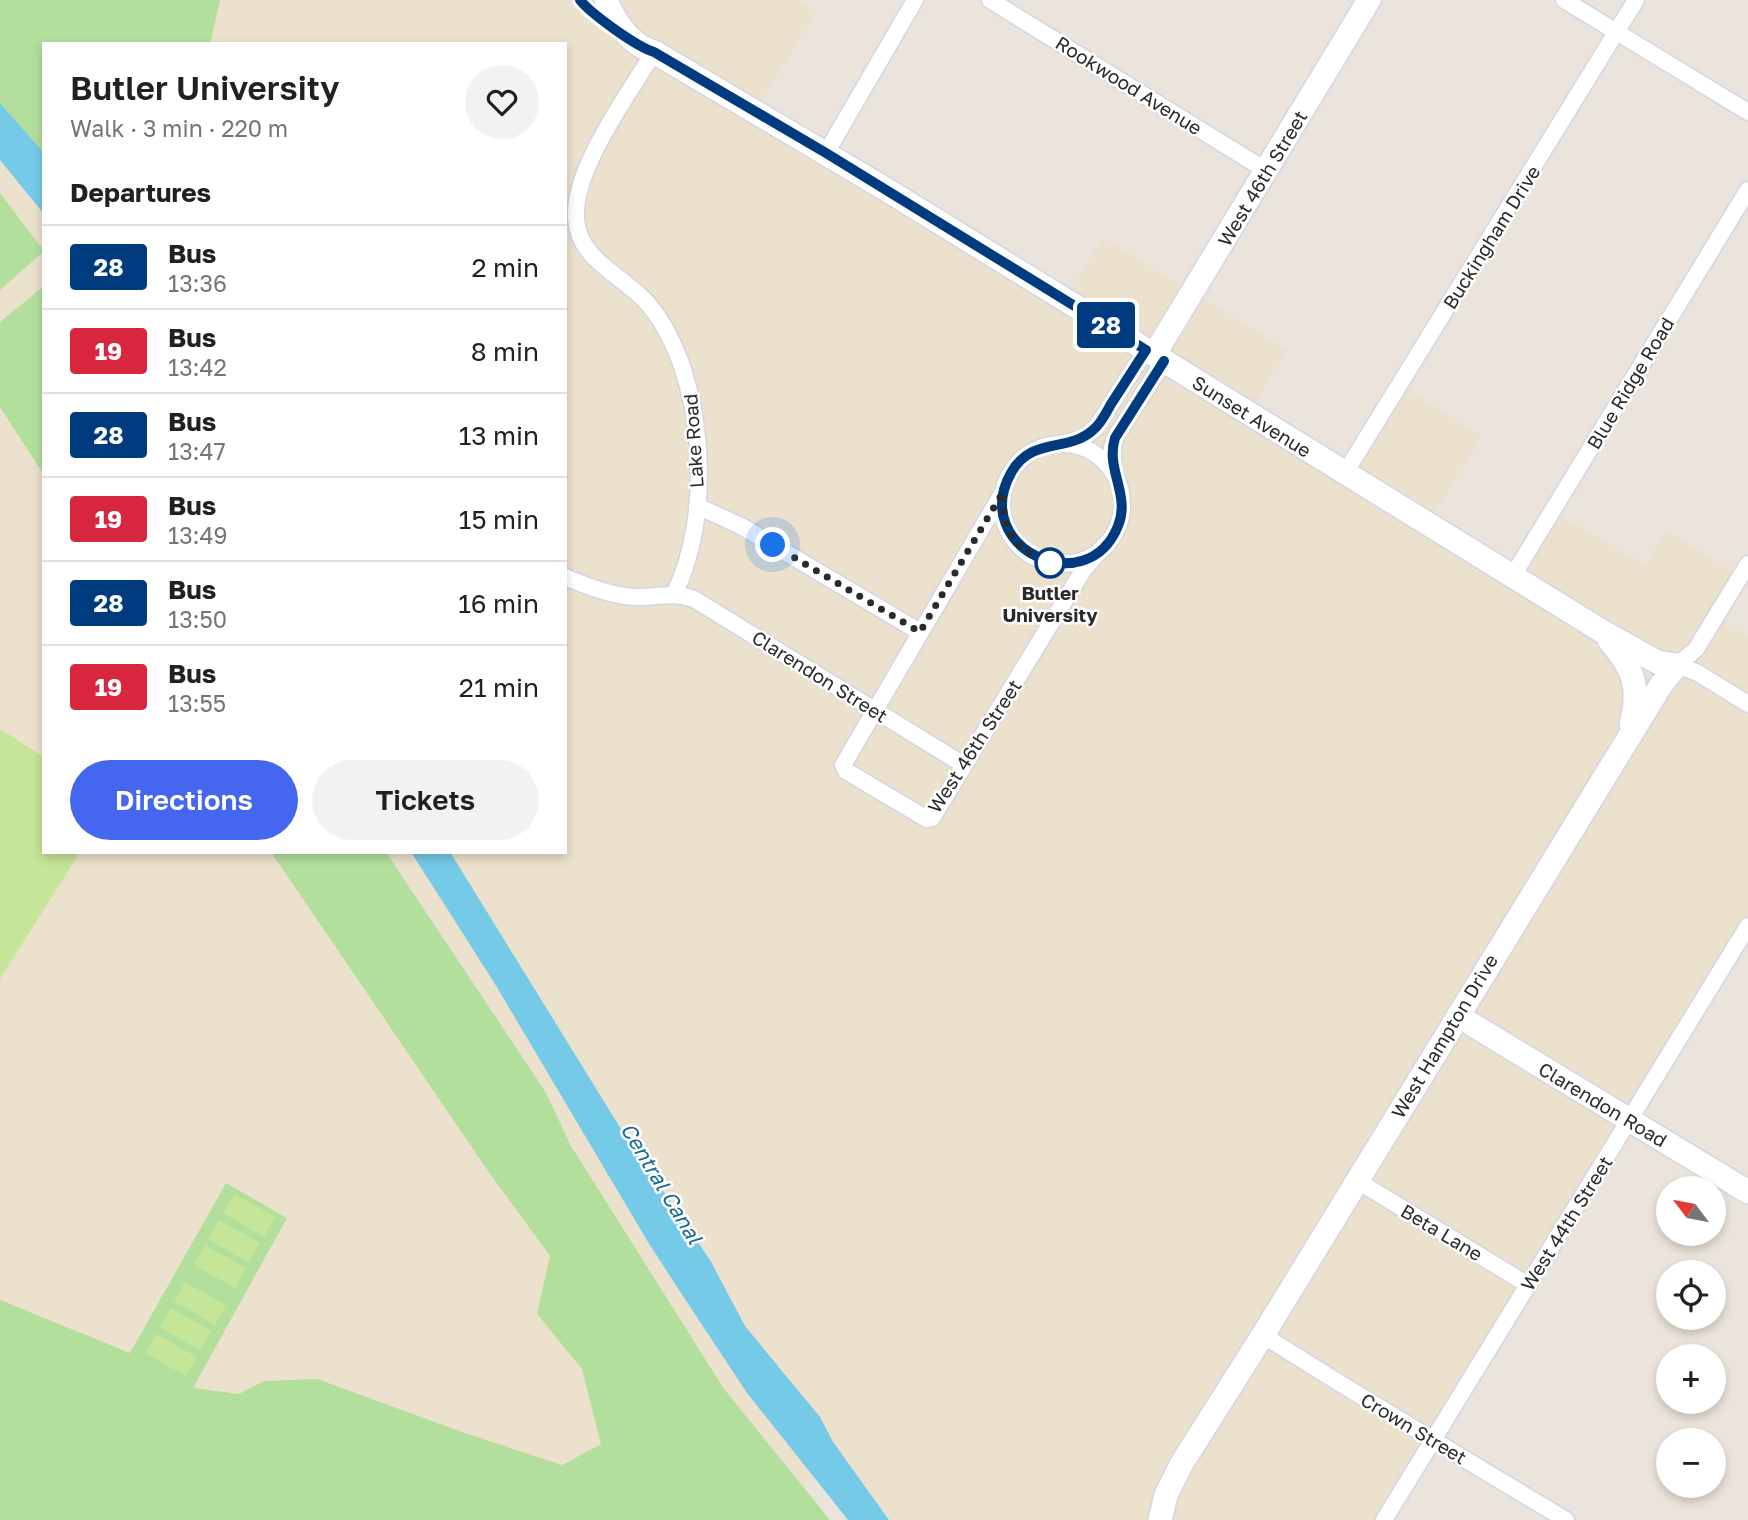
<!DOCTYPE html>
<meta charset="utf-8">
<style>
body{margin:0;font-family:"Golos Text",sans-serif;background:#f2f2f2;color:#202124;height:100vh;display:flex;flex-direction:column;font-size:26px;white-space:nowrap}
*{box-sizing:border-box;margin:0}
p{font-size:23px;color:#757577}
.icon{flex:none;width:38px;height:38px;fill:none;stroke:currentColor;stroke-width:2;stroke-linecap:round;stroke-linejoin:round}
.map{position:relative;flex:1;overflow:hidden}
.side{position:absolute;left:42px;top:42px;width:525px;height:812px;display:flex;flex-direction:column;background:#fff;border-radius:0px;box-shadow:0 4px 10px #0003}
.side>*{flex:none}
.badge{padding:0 14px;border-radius:5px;font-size:24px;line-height:46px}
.needle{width:46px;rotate:302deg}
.fabs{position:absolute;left:1656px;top:1176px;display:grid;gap:14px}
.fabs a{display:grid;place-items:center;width:70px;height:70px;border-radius:50%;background:#fff;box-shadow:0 4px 10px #0003;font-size:35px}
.you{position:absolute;width:35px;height:35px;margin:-18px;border:5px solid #fff;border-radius:50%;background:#1a73e8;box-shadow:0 0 0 10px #1a73e833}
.map>.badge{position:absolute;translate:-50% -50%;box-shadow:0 0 0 4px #fff}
h2{padding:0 28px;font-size:26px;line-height:63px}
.round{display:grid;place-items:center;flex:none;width:74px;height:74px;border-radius:37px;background:#f2f2f2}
.headline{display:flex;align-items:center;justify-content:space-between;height:119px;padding:0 28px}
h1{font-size:33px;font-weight:600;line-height:52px}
.primary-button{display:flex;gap:14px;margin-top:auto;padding:14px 28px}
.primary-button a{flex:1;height:80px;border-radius:42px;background:#4567ef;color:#fff;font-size:28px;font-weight:600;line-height:80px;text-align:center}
.primary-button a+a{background:#f2f2f2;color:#202124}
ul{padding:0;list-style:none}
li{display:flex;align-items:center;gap:21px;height:84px;padding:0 28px;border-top:2px solid #e0e0e0}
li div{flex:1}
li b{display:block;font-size:26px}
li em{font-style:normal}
li .badge{min-width:77px;font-weight:700;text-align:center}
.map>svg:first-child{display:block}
</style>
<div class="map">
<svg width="1748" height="1520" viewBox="0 0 1748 1520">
<rect width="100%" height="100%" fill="#ebe4dc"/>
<!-- education -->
<path fill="#ece1cc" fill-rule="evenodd" d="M0,0H799L817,11L754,112L1064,299L1103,238L1287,350L1248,414L1344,473L1401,386L1482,436L1428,524L1513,577L1552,511L1645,565L1666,530L1738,575L1716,616L1748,636V923L1381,1520H889L833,1443L787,1520H0ZM44,44H565V852H44Z"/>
<!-- green -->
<path fill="#b3df9c" d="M0,0H220L210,44H44V153L0,103Z
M0,193L44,251L0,290Z
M44,286V475L0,407V322Z
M271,852H386L545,1091L571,1146L724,1389L830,1520H0V1300L130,1353L226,1183L287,1218L193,1388L239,1394L264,1381L317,1379L462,1432L562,1465L601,1444L582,1369L537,1314L550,1256L488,1171Z"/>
<!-- pitch -->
<path fill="#c5e598" d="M0,729L44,757V852H80L0,979Z
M234,1194L275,1217L264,1237L223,1213Z
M219,1220L260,1243L249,1263L208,1239Z
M205,1245L246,1268L235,1288L194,1265Z
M185,1282L226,1305L215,1325L174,1301Z
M171,1308L211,1331L200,1350L159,1327Z
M156,1334L197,1357L186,1376L145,1353Z"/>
<!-- water -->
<path fill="#75cae7" d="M0,103L44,153V214L0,160Z
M411,852H450L621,1129L710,1260L745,1326L820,1417L833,1442L889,1520H848L747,1393L679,1290L648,1242L495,984Z"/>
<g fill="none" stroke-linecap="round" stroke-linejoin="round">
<!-- street casing -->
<g stroke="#d2d5e2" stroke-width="19">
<path id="street" d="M990,0L1267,171
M1564,0L1748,112
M654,52C628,95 573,169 576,218C578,261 625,276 649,305C706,374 714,516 674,594
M826,153L915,0
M1066,443L1081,439L1095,429L1146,350
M1002 504a60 60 0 1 1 120 0a60 60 0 1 1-120 0Z
M1114,473L1112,448L1115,438L1164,361
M1345,473L1636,0
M1003,492L843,765L846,771L927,819L932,818L1084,569L1113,536
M697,506L741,526L920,632
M565,577C587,586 611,596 634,597C655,598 673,591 694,599L964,765
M1512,577L1748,190
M1677,665L1696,649L1748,564
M1677,665L1698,673L1748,704
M1356,1180L1528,1285
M1263,1335C1363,1399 1465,1459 1566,1520
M1384,1520L1748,926"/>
</g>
<!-- secondary casing -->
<g stroke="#d2d5e2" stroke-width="26">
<path id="secondary" d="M606,0C615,22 630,45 654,52L887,190L1600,630L1657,662L1677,665
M1154,355L1369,0
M1609,640C1633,668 1641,687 1631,724
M1458,1016L1748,1192
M1160,1520L1166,1495L1182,1463L1263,1335L1661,685L1677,665"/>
</g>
<!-- street -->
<use href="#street" stroke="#fff" stroke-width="16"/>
<!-- secondary -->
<use href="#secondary" stroke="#fff" stroke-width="23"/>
</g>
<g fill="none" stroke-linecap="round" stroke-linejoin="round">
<!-- line casing -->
<g stroke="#fff" stroke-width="16">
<path id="line" d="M580,0C591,14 637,47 654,52L826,153L1146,350C1134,368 1123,386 1111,404C1106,413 1101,424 1093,430C1068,453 1031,436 1011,473C969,548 1087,603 1118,526C1131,495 1105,469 1115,438L1164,361"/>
</g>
<!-- line -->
<use href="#line" stroke="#003b80" stroke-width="10"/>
<!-- walk -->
<path stroke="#2a2a2a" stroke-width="7" stroke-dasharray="0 12.6" d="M773,545L920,632L1003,492C1002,530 1014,550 1050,563"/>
</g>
<!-- markers -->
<circle fill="#fff" stroke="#003b80" stroke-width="3.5" cx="1050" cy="563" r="14"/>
<g text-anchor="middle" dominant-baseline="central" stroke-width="5" stroke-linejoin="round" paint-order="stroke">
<!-- street labels -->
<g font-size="19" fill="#2a2a2a" stroke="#fff">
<text transform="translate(1129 85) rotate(32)">Rookwood Avenue</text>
<text transform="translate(1262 178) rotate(-59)">West 46th Street</text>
<text transform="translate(1491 237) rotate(-58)">Buckingham Drive</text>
<text transform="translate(1630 383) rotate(-59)">Blue Ridge Road</text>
<text transform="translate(1252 416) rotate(32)">Sunset Avenue</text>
<text transform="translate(693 441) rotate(-94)">Lake Road</text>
<text transform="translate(820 676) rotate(32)">Clarendon Street</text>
<text transform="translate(974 746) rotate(-57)">West 46th Street</text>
<text transform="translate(1444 1036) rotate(-59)">West Hampton Drive</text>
<text transform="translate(1603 1104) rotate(31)">Clarendon Road</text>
<text transform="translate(1566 1223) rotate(-58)">West 44th Street</text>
<text transform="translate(1442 1232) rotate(31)">Beta Lane</text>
<text transform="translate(1414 1428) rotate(31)">Crown Street</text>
</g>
<!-- stop labels -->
<g font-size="19" font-weight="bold" fill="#2a2a2a" stroke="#fff">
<text x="1050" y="592">Butler<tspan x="1050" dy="22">University</tspan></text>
</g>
<!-- water labels -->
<g font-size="21" font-style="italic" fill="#156992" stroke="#fff">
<text transform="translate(662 1183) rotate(59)">Central Canal</text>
</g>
</g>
</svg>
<div class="fabs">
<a><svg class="needle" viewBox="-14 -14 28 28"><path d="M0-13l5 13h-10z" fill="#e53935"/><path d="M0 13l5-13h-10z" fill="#757577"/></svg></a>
<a><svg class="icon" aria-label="locate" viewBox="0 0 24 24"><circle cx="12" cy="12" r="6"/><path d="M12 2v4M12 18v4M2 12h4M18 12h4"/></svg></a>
<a>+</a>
<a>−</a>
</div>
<div class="you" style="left:773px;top:545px"></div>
<b class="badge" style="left:1106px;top:325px;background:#003b80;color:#fff">28</b>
<section class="side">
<div class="headline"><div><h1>Butler University</h1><p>Walk · 3 min · 220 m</p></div><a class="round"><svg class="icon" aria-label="heart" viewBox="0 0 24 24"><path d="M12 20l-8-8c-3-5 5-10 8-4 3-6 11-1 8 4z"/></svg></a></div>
<h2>Departures</h2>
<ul>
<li><span class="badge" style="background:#003b80;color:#fff">28</span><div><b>Bus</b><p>13:36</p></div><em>2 min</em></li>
<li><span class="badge" style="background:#d7263d;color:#fff">19</span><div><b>Bus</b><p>13:42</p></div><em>8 min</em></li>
<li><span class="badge" style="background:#003b80;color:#fff">28</span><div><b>Bus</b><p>13:47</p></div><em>13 min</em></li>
<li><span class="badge" style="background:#d7263d;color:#fff">19</span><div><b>Bus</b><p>13:49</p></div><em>15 min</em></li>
<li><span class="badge" style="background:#003b80;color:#fff">28</span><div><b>Bus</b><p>13:50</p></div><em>16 min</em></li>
<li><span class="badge" style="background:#d7263d;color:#fff">19</span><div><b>Bus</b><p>13:55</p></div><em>21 min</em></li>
</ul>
<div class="primary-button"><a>Directions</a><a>Tickets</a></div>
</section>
</div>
